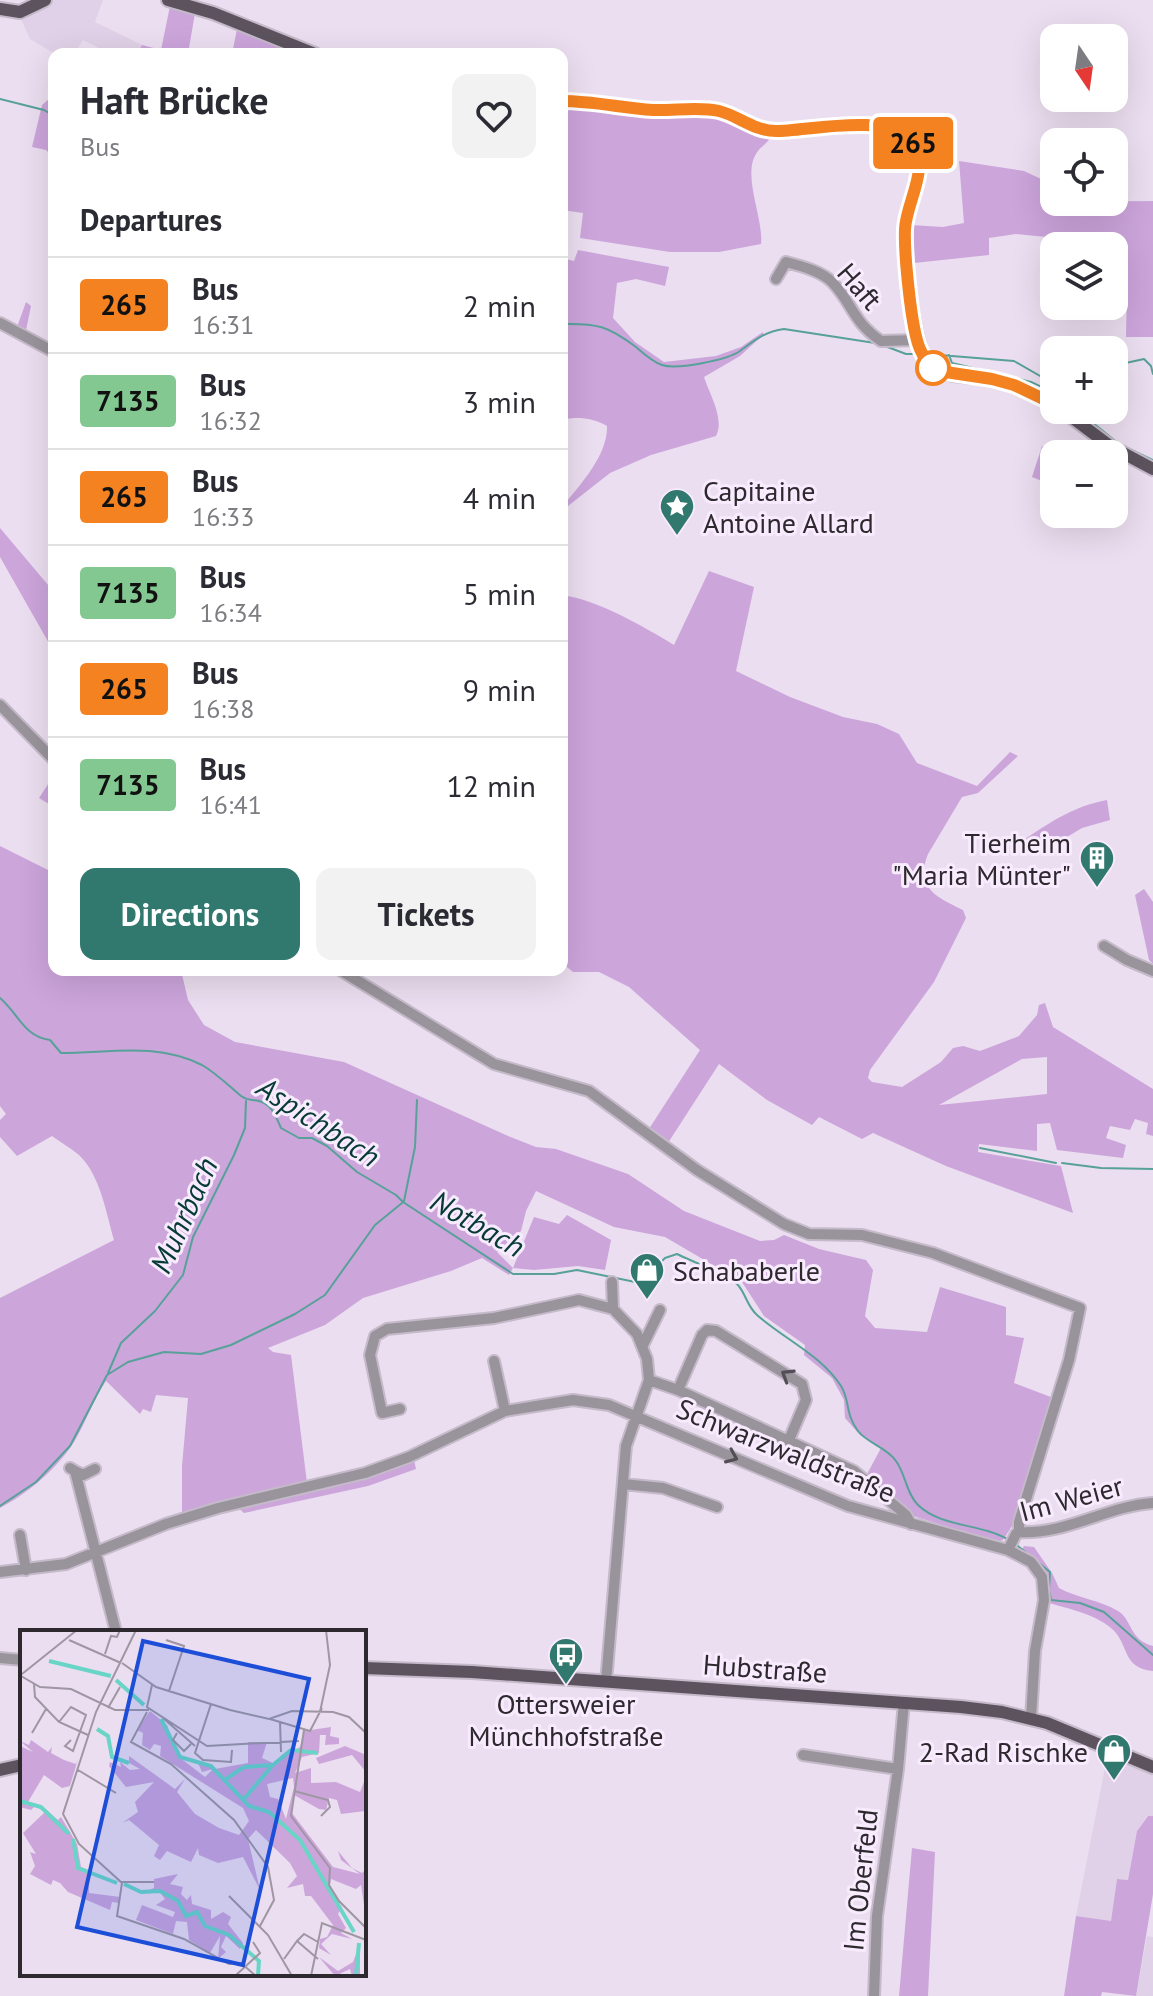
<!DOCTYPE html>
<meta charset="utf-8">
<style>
body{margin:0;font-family:"PT Sans",sans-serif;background:#f2f2f3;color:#2b2b33;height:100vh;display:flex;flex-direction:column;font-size:30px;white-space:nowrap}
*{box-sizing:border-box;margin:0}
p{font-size:26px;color:#7c7c81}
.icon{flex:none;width:44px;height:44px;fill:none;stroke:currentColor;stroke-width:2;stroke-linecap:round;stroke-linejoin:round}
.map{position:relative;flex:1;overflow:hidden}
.sheet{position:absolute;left:48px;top:48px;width:520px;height:928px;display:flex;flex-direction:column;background:#fff;border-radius:16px;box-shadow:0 8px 32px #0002}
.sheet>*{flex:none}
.badge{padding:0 16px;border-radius:6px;font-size:28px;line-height:52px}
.needle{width:52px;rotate:167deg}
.fabs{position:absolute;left:1040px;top:24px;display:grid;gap:16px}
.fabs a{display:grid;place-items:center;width:88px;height:88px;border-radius:16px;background:#fff;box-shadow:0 8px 32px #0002;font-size:40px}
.map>.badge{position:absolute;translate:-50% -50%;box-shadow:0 0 0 4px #fff}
h2{padding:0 32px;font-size:30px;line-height:72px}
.round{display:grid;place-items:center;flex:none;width:84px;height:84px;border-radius:16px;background:#f2f2f3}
.overview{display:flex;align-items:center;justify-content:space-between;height:136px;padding:0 32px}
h1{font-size:38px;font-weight:700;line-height:60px}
.primary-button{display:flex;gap:16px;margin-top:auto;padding:16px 32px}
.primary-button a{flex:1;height:92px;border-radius:16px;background:#31786f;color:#fff;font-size:32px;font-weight:700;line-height:92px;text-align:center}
.primary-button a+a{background:#f2f2f3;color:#2b2b33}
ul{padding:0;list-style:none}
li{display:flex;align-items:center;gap:24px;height:96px;padding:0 32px;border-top:2px solid #e1e1e2}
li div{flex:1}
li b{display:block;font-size:30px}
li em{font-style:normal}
li .badge{min-width:88px;font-weight:700;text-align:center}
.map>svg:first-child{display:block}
</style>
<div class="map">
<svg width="1153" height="1996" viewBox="0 0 1153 1996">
<rect width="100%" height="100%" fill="#ebdef0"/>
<!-- built -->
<path fill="#e1d1e8" d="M54,0H103L95,22L142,45L137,54H111L83,40L77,49L82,54H55L30,39L21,19Z
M1108,1752L1153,1771V1816H1147L1137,1831L1128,1880L1117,1879L1111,1922L1076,1916Z
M1147,1936L1153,1937V1996H1136Z"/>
<!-- green -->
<path fill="#cca5db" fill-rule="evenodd" d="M170,6L195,13L188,54H137L142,45L161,50Z
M237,29L284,47L282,54H232Z
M49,99L54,102V158L46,150L32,147L42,105Z
M562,104L716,114L772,135C766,146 760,146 756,154C742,175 764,220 761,244L719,252H670L580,238L583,213L562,210Z
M959,161L1024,171L1054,185V202L1153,201V337H1126L1128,245L1016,234L989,238V255L914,263L911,225L943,227L964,223Z
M578,250L669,267L665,286L636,279L617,283L613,318L635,342L664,362L716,356L741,347L763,332V335L740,356L704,377C709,393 725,419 716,436L651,455L610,473L568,506H563C580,485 608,455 607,426C593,418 577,416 562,420V258L574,261Z
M26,302L31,306L25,335L17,327Z
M1042,446L1060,454H1054V499L1044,494L1047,483L1032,477Z
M0,528L54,592V652L0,557Z
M709,571L754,587L736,671L790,697L843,717L877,724L899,734L917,763L977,786L1010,752L1018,756L978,793L962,797L928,854C914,888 938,898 963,910L966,918L934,982L870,1070L868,1078L872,1082L902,1087L941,1062L953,1048L963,1046L980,1051L1019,1036L1037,1015L1039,1005L1045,1003L1053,1027L1153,1089V1136L1146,1134L1148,1123L1135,1119L1130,1130L1110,1126L1106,1138L1126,1145L1123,1158L1057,1150L1050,1123L1037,1124V1151L979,1144L978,1152L1061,1166L1073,1213L946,1166L873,1133L862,1139L819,1117L812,1125L767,1100L719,1064L666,1146L647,1132L700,1050L629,987L599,972H573L562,963V595C598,600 643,626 674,645ZM1047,1057V1094L939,1105L1022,1059Z
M54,775V807L39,798Z
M1107,800L1110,820L1082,828L1037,855L1025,839C1052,821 1075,806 1107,800Z
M0,846L54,873V970H181L188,1000L204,1025L235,1042L344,1062L508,1136L536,1147L556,1149L628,1174L684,1211L760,1241L774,1240L784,1235L819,1249L866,1260L873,1270L865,1316L875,1328L927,1332L940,1287L1006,1307V1335L1024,1338L1014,1383L1056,1399L1014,1523L1003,1540L997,1542L913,1516L866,1476L881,1448L860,1435L845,1418L844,1400L832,1378L804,1355L805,1345L764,1316L742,1282L665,1237L614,1227L536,1191L526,1211L521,1231L497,1252L513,1268L534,1217L559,1224L567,1215L611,1240L605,1270L578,1266L534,1270L513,1268L509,1275L482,1258L451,1271L363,1298L325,1325L268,1348L273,1352L291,1355L307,1483L261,1492L182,1514V1466L188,1398L156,1395L151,1412L143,1409L140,1414L106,1381C93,1400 86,1422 74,1442C57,1469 28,1493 0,1508V1298L114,1240C106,1212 100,1175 79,1155C71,1148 60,1142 52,1136L17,1156L0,1137V1120L6,1114L0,1106Z
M1144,889L1153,902V964L1149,960L1135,895Z
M414,1460L416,1469L368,1486L244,1513L237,1507L345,1483Z
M1024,1546L1034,1547L1052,1573L1059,1588C1077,1598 1100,1600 1118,1611C1132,1619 1129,1640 1153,1646V1671C1121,1668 1130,1644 1111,1628C1093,1613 1068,1609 1046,1602L1037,1564L1022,1549Z
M1148,1816H1153V1894L1136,1996L1102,1992L1101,1996H1064L1076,1916L1111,1921L1117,1879L1128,1880L1137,1831Z
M912,1848L935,1852L928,1996H899Z"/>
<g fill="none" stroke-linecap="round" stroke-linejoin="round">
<!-- stream -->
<path stroke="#57a199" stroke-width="2" d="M0,99L44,110L54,116
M562,324C597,323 608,326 636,347C643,353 653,362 662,365C677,370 727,360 740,351C755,340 764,332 784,329L875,343
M885,346L906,354H917
M927,354L1014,361L1054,384
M949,355L952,363L1031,382L1054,393
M1114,370L1121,364L1144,359L1151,366L1153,374
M1077,410L1119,444L1153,460
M0,998C18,1013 24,1037 50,1040L61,1053C110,1053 155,1042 202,1065C216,1073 229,1086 241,1096C248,1101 251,1099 259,1101C272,1104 276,1117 281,1128L299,1138H312L327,1146L357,1172L396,1195L403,1202L513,1274H554L577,1270L640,1283L665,1258L677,1254C691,1261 728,1275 737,1284C746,1293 746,1305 757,1315C784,1339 821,1355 841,1386C850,1400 845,1414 858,1431C868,1444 887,1447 896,1461C906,1475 906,1493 918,1505C942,1528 981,1523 1009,1540
M980,1148L1056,1163
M1062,1163L1101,1168L1153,1169
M404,1201L415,1147L417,1100
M108,1373L121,1343L155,1311L183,1275L193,1237L234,1155L245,1128L246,1101
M0,1506L36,1482L70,1446L107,1375L128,1362L164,1352L201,1354L231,1345L295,1314L325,1295L375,1225L402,1203
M1014,1543L1050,1572L1049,1590L1051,1600L1080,1603L1104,1612L1153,1655"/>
<!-- minor casing -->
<g stroke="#c5bac9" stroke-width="14">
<path id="minor" d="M776,279L786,262C801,266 821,271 832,282C853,304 852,321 881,341L917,340
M0,323L54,352
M0,705L54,760
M1104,946L1127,960L1153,971
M340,970L494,1064L589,1091L697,1170L784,1224L809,1234L862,1235L933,1253L1080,1308L1069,1360L1019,1522V1532
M612,1282L613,1309
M643,1345L660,1310
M494,1361L505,1411
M649,1380L678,1390L854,1471L906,1515L911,1524
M678,1390L702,1335L707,1330L716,1331L802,1384L806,1400L789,1440
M400,1409L382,1413L370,1355L375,1336L387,1329L494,1318L579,1300L613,1309L637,1334L647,1359L649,1380L626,1446L606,1682
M70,1468L75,1471L116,1632
M75,1471L83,1475L95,1469
M623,1484L663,1488L717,1507
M20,1535L26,1570
M1008,1550L1016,1534L1019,1532C1066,1535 1107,1506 1153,1503
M0,1572L66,1564L166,1524L218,1508L365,1473L409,1457L505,1411L573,1400L609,1405L848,1506L1008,1550L1031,1562L1042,1577L1044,1600L1035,1651L1031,1718
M0,1658L22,1660
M803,1755L898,1769
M874,1996L877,1916L898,1769L904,1702"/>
</g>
<!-- major casing -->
<g stroke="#c5bac9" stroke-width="16">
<path id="major" d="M168,0L213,13L315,54
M0,9L20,12L45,0
M562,101C595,102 626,108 658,110C678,111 699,106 719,111C739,116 754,132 775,131C809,131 886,112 911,141C932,166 906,201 905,228C904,255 912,345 929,364C943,379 973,375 993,379C1014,384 1035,393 1054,404
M1062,410L1110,446L1153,469
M364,1668L472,1672L961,1707L1002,1712L1047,1723L1153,1767
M0,1770L22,1765"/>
</g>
<!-- minor -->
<use href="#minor" stroke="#99949b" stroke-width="10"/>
<!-- major -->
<use href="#major" stroke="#5c535f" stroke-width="12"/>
</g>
<!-- one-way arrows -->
<defs><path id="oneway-chevron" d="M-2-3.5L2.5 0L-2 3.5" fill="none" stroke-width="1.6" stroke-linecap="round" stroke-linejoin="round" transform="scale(2)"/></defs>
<g stroke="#534e55">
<use href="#oneway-chevron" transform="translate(787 1375) rotate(-148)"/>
<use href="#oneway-chevron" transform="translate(732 1457) rotate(23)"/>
</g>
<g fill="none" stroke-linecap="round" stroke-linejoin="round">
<!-- line casing -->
<g stroke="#fff" stroke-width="18">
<path id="line" d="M562,101C593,101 622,108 653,110C674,111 698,106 719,111C739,116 754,131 776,131C809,131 886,112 911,141C932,166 906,202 905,229C904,252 911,329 920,349C924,359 930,366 939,371L992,379L1014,385L1054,404"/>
</g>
<!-- line -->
<use href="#line" stroke="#f58220" stroke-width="12"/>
</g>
<!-- icons -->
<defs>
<g id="sight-pin" transform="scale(1.8)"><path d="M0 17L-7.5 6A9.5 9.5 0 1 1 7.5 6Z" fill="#31786f" stroke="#f8ebfd"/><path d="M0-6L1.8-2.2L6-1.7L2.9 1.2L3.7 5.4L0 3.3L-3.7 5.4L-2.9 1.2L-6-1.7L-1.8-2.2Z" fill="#fff"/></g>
<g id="building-pin" transform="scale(1.8)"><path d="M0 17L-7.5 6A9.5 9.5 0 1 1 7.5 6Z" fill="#31786f" stroke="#f8ebfd"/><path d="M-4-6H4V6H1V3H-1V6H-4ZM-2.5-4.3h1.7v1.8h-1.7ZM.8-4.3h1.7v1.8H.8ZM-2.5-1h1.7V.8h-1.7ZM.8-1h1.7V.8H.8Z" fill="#fff"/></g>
<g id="shop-pin" transform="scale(1.8)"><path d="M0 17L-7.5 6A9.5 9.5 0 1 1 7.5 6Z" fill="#31786f" stroke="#f8ebfd"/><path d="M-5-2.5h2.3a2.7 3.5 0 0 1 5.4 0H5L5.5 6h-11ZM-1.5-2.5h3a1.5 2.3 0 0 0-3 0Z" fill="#fff"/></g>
<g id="bus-pin" transform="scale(1.8)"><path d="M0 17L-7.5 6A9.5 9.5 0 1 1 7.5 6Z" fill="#31786f" stroke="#f8ebfd"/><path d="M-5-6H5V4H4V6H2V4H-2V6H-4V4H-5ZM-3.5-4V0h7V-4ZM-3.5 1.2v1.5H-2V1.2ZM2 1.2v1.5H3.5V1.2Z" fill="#fff"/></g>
</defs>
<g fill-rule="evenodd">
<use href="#sight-pin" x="677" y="506"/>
<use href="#building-pin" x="1097" y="858"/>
<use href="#shop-pin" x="647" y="1270"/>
<use href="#bus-pin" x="566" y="1655"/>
<use href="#shop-pin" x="1114" y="1751"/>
</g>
<!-- markers -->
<circle fill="#fff" stroke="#f58220" stroke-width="4" cx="933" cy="368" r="16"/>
<g text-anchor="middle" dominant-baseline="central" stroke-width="6" stroke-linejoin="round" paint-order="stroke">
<!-- street labels -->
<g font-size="28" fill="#2d292f" stroke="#f8ebfd">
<text transform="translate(860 286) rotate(49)">Haft</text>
<text transform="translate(786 1450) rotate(22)">Schwarzwaldstraße</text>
<text transform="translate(1071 1498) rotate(-15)">Im Weier</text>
<text transform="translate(765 1668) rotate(4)">Hubstraße</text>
<text transform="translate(860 1880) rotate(-84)">Im Oberfeld</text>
</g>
<!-- poi labels -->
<g font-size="28" fill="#2d292f" stroke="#f8ebfd" text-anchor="start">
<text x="703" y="490">Capitaine<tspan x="703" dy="32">Antoine Allard</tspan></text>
<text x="1071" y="842" text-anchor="end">Tierheim<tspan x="1071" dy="32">"Maria Münter"</tspan></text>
<text x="673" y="1270">Schababerle</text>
<text x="566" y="1703" text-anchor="middle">Ottersweier<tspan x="566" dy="32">Münchhofstraße</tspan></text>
<text x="1088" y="1751" text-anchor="end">2-Rad Rischke</text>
</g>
<!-- water labels -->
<g font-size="30" font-style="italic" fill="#053a35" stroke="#f8ebfd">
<text transform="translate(319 1121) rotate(33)">Aspichbach</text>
<text transform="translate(183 1215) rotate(-66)">Muhrbach</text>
<text transform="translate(478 1223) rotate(30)">Notbach</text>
</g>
</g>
<!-- overview -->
<g transform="translate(20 1630)">
<rect width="346" height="346" fill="#ebdef0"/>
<path d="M130,81L147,95L159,127L185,147L193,139L182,142L178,133L195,139L228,133V112H247L242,128L253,133L280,117L284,101L311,97L310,106L319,108V114L305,115L306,105H300L299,123L282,127L275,143L291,138V153L316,152L340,162L346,147L345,181L321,184L317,170L309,168L306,180L299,179L274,165L272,183L313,237L340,244L321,230L318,221L332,238L342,243L346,239L344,275L341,255L336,259L311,249L309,261L322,277L318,284L326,298L321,303L332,309L312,304L301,314L311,325L299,318L300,309L307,307L313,295L291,266H285L283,254L267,258L277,246L270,233L236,200L228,209L240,260L223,227L198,233L179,225L178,218L171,232L147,221L140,230L134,226L139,215L109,190L102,193L118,182L115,172L134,152L106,157L89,136L90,132L101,137L100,132L110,140L120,139L109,133V126L155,159L165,149L157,162L175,184L199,198L219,205L229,191L223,178L140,126L141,116L134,114L130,120L122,115L123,103L117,100ZM273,148L274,157L266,189L258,169L250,167L247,154ZM11,110L28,122L32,117L31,123L44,130L56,134L58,129L50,156L42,158L24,145L8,172L22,176L38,190L41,187L57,214L61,237L69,240V263L100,267L99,273L92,272L90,280L48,262L40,253L33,250L31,255L10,244L15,236L10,222L16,224L3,203L25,182L15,176L11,180L0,177V116L13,122L0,111L9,115ZM325,116L346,125V142L332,125L299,134L296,128ZM158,244L150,254L163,257L161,264L167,270L171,265L172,274L191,280V289L203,282L211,287L208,294L223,313L220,319L206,306L201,317L206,322L198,329L200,306L190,323L169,310L167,292L156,291L153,304L116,290L122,275L153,287L155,282L136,275L145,269L139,261L124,262L134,258V249ZM340,314V346H332L330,339L315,346L299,327L318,341L333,332Z" fill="#cca5db" fill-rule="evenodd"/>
<path fill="none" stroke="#69d5c7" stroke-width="4" d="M29,31L91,46M96,50L124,75M141,89L160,127L191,136L229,176L249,182L280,210L334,302M77,99L88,106L92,127L109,133M206,149L224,137L253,135L271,120L298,123M224,169L252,136M0,171L21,177L49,204M53,209L58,238L97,253M104,254L121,262L140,261L158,271L166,286L177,282L185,296L209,305L239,331L238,345M336,346L339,313"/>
<path fill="none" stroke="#9f96a3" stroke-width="2" d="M116,0L76,82L43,184L59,214L102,253L97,286L164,309L209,334L221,333L236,346M49,10L101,33M146,10L164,16L149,61M85,24L91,6L97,7L100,0M102,33L136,57L210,80L249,89L272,81L313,82L329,87L346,103M2,44L57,0M1,46L20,57L51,59L95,80H129M14,54L15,67L39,92L68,105M132,55L127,77L187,116L279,111M191,74L175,123L183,130L211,132L212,120M88,78L100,57M127,82L111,112L151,134L214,190L248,237L254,270L240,296M300,82L310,35L306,0M143,88L175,116M250,89L290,101L302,78M39,92L51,77L66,85L53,121L45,116L51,110M260,92L261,122M284,100L271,186L310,238L309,255L319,271L346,298M12,103L26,79M157,103L153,110L164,121L171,114M58,140L96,163M274,161L308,170L310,177L301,186M101,252H134M209,266L248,305L272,346M277,311L284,304L298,312M264,329L277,311L298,329M215,346L240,323L233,312M291,346L302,293L346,310"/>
<path fill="#1d4ed8" fill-opacity="0.15" stroke="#1d4ed8" stroke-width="4" d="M123,11L289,49L223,335L57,297Z"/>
<rect width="346" height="346" fill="none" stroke="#2d292f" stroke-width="4"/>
</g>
</svg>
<div class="fabs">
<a><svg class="needle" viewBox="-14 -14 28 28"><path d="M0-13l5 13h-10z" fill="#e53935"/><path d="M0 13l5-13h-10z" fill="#7c7c81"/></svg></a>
<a><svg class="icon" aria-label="locate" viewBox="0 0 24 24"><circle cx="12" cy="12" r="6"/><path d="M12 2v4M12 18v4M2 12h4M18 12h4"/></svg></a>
<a><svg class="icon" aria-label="layers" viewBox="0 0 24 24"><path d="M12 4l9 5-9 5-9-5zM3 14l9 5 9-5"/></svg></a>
<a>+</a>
<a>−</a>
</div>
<b class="badge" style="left:913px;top:143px;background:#f58220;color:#111">265</b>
<section class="sheet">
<div class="overview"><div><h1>Haft Brücke</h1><p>Bus</p></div><a class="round"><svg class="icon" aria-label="heart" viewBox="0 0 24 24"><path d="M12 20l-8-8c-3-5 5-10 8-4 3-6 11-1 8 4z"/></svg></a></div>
<h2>Departures</h2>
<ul>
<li><span class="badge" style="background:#f58220;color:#111">265</span><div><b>Bus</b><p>16:31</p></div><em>2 min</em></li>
<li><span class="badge" style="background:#84c891;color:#111">7135</span><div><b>Bus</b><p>16:32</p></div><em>3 min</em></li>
<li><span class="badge" style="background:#f58220;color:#111">265</span><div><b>Bus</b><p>16:33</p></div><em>4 min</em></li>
<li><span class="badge" style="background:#84c891;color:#111">7135</span><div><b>Bus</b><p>16:34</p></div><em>5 min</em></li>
<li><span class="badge" style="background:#f58220;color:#111">265</span><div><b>Bus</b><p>16:38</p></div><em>9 min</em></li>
<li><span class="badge" style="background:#84c891;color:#111">7135</span><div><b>Bus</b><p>16:41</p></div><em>12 min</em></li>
</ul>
<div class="primary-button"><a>Directions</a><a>Tickets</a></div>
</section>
</div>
